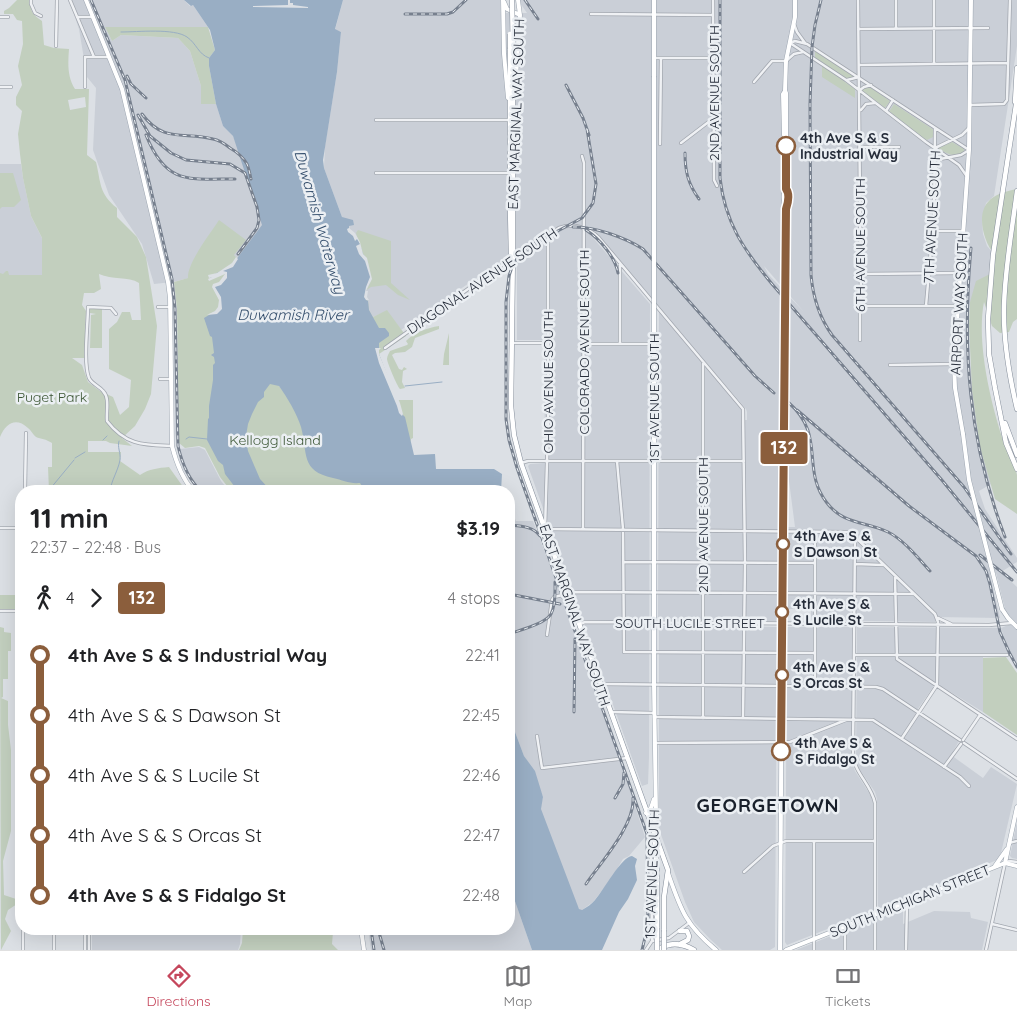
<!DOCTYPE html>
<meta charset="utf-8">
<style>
body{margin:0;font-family:Quicksand,sans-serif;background:#f2f2f2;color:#202124;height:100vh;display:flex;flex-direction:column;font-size:19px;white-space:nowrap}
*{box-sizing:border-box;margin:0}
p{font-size:16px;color:#757577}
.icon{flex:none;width:28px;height:28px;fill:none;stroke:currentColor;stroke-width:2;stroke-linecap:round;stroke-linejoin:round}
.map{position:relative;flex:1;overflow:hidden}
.sheet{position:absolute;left:15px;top:485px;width:500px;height:450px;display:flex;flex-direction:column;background:#fff;border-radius:20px;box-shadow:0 5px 20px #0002}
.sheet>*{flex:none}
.badge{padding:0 10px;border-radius:4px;font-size:18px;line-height:32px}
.map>.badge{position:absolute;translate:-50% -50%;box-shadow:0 0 0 2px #fff}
.legs{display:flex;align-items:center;gap:8px;height:55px;padding:0 15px;font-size:16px}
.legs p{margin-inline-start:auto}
.head{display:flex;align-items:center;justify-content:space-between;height:85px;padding:0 15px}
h1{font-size:28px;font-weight:700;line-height:38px}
ul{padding:0 15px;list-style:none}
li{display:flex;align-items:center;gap:18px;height:60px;font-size:19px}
li i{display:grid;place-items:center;width:8px;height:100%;margin:0 6px;background:currentColor}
li i::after{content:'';width:12px;height:12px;margin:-6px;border:4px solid;border-radius:50%;background:#fff}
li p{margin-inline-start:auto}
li:first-child i{background:linear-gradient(#0000 50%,currentColor 0)}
li:last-child i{background:linear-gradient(currentColor 50%,#0000 0)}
.tabs{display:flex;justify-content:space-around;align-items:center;height:70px;border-top:1px solid #e0e0e0;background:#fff;font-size:14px;color:#757577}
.tabs a{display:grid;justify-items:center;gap:2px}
.tabs .selected{color:#c5475c}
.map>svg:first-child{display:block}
</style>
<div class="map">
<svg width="1017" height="950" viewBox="0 0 1017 950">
<rect width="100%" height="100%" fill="#dce0e5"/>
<!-- built -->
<path fill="#cacfd7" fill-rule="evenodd" d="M69,0H184L190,6L193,5L208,27H105L112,41L121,35L178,38L190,51L201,86V104H216L223,126L233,136L239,151L271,219L240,259L234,256L189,278L173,282L176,309L178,432L180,449L199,447L205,450L221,481L229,491H198L184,471L180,461L175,433L173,298L172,282L154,284L142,244L109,195L93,150L96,88L87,77L79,29Z
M343,0H500L503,50L504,13H527L518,0H1017V46L994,196L986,203L982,220L983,234L987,246L994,254L992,273L970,302L969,325L970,360L976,417L980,447L991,484L979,491L985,509L1017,558V562L1001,572L1017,587V664L1008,649L1001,628L1016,622L1011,618L1005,609L996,573L990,574L1000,618L936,617L935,622L811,620V609H787V527H795L789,481V467H780L778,619L776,621L658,620L659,312L741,408L743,420H747V412L746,409L588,226V232L650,304L649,757L648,784L642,786L528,466L530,464L545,463L544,340H517V266L504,259L401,330L387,311L373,317L369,310L349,226L342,217L324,168L325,146L337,72L341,32L335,30ZM764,266L804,312L768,274Z
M0,164H21L23,178L31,216L42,238V275H0Z
M515,519L516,521H533L562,597L619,756L645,837L629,856L623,859L611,879L593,902L582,910H580L577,906L571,892L540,809L543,797L531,767L524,756L509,716V520Z
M659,626L777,627L775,947L770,950H722L710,939L694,922L685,902L659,829Z
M787,627H853L852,762L855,771L871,796L873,803V911L787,945L785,942Z
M857,627L998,628L1008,653H983V712L936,683L915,713L959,741L951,755L983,778L991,767L1017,784L1001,853L997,860L878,909L877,799L875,792L858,767L856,760Z
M1017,822V859L1012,858L1010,856Z
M509,884L532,950H371L368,929H509Z
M903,907V924L934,911L970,912L971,918L988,922L982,950H796Z
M92,929H241L240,944L238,950H92Z"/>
<!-- green -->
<path fill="#c2cfbe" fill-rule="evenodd" d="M17,0H30C30,11 33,15 42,21L44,45L54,48L69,49C68,62 67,77 75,89H89L87,155L96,162C101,183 99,194 117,208V217L137,237L146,257L157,326L151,394L145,409L135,426L122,438L132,446L110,443L106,441H88V452H121L120,461L140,475C149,469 158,468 169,467L186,491H49L48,467H52V443C46,439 41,439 36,437C33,435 31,430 28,428C16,417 6,423 0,437V273L3,274L6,271H8L9,275H42V238L31,216L23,178L20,154L18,134L22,111L16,105V97L22,85L18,66L23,44L22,21L17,20L13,14H4V11L9,8ZM85,97L86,107L70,110L68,100ZM99,274C112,280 128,276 139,283L141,320H132L130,312H122L117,322L109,329V369L131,380L129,407L120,415L113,397L100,391L88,382L82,365L72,358H88V331L85,330L86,311L82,305L84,293H94L101,289Z
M105,27H208L215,50L209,58V66L216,104H201V86L190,51L178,38L121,35L112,41Z
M815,51L855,77L850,79L846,78L815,58Z
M822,65L855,89V98L822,77Z
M865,87H870L890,101L885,108L862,91V89Z
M894,104L931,128L934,130L933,137L927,140L920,137L889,112Z
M952,142L964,149V152C954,158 947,154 938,148Z
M0,173H13L21,200L14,207H2L0,209Z
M1017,189V319L1013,322L1009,332L1000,333L992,326L984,302C976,343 991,404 1004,443C1007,454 1015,465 1017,475C1017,487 1017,502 1017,514L995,499L980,447L972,390L969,325L970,302L976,281L992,273L994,254C984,242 976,215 988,202C994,194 1007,191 1017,189Z
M219,220L246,240L234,255L237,258L232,265L223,270L230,269L238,259H240C239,267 234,274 227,278V272L222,271L211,276V279L224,272L226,274L222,281L213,286C218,298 227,308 209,314H217L222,309C223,324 227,339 227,355C228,372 222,387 220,404C217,423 225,457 236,474C240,480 246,486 251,491H231L220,477L205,448L199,446L185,448L179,443L177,309L174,282L188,278C187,263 210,234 219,220Z
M358,230L391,241V283L410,300L398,295L386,285L371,287L365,291L364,298L368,301L369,310L373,317L387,310L406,336L379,354L388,377L380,370L375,362L357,314L355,301L358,288L364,274L359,254L365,261L370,275C368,264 363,256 360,245L356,246L354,238L355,241L358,240L356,233Z
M90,308H102V348H90L91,315L96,314L90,313Z
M439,326V329L415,338L412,347L405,352L395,353L392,355L399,369L402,370L404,367L407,369L403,371L402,382L405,388L400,389C397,386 387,362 387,359C387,356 389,353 390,351L407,345L408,344L406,341C415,332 427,328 439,326Z
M449,333V365H443L444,354Z
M252,353L352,475L372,491H259L253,484L240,403Z
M399,400H413V438L411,439L410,444L397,401Z
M0,595H21V610H0Z
M0,627L4,628V632L11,633V651H8V679H3V697L1,698L8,701V725L11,750V831L3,861L4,895L16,899L17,904L8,910L5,919L11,931L1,950Z
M1006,657L1017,673V735L983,712V658Z
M243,929H342L341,932H333L332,944L338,950H239L242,943Z"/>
<!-- water -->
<path fill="#99aec4" d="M184,0H343L335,29L341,32L337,72L323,160L324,168L342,217L353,220L354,225L349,226V229L359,241L363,254L366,258L371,278L369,285L366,289V300L368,301L369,310L379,328H385L389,333V336L379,343V354L403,415L405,417L414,455L435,454L436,469H494L502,474L501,491H365L360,483C349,484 343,480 333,478C300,471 308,453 301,427C297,414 287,397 279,386L270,384L264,392V397L258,402L252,414L248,424L246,436L248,451L260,479L271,491H238L225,474L223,465L218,461L207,440L208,419L209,418V406L213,380V365L215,363L214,357L211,355L214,353L212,337L210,336L204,318L219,309L220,300L213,286L219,283L226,274L223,272L210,279L211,276L232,265L262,225L233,136L223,126L216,104L209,66V58L215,50L210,30L193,5L191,6Z
M509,716L524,756L535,771L543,797L541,809L579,909L582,910C587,907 592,904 595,900C604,890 621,857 632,856L637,859L635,866L637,880L628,899L619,912L602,950H532L509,884Z"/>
<!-- pier -->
<path fill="#dce0e5" d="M288,0H290V3H293V5L308,7V8L253,7V6L288,5V3L284,2L288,3Z
M349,228L355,233L360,242L363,254L367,258L372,279L366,291H368L367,297L369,300H366L364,297L366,287L370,277L365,261L359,254L356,246L360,244L357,239L355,241L353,236L348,232L347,229Z
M236,257L238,259L233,267L223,271L227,272V278L221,285L215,287L221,297L222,309L217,314L207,315L215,311L218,307L219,300L212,287L213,284L219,282L225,274L209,281L208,279L212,277L209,278L208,275L217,273L232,263Z
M375,348H381L379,350V354L400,403L403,414L402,416L399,413L397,406L379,363Z"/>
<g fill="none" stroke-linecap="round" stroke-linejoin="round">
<!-- stream -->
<path stroke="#99aec4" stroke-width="1" d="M121,32C138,32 174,28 187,37C197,44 198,54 209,58
M405,386L442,382
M186,439L189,437L207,439
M103,440L107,436
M75,458L85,452
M50,489L74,460
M110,491C111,481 118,471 120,460C121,453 117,447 119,441"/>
<!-- minor casing -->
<g stroke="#a2a7af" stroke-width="4">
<path id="minor" d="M31,0V4L35,13L41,16
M70,0L94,57
M713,0L714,180L717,186
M858,0L861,301L863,304L860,307V340
M896,0V28
M934,0V63
M591,14L713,15
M0,17H8
M77,17H93
M794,24L797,32L805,43
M858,29L988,28
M790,43L795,41L807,44L969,150L961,155L940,159L935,169
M790,43L846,80L926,142L959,165L966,175
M56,46L57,0
M654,58H714
M859,65L1008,63
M847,80L859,77
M754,82L772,61H786L794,54L803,52
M0,87H11
M85,87V57H108
M860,90L864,87L871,85
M970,105L1004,104L1007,100L1010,0
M861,110L866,104L875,103
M886,111L893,100
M376,120H509
M681,143L715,117
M660,144L661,58
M860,147H899
M935,148L962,135L969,128
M582,156L584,163L583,529
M376,173H513
M933,231H964
M548,236V429L545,529L847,532L851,533L935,614L938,622L937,685L902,738
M861,274L961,273
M863,304L867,306H958
M926,306L934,215L935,129
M158,307H170
M116,314L111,308L88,307C88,324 83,363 89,378C92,384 99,386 103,391C110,398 106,411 107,421C126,446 145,445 172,446
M511,343H547
M584,344H647
M620,344V265
M385,348L499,267L559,228C573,223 588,227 599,238L743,409L745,563L743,718
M703,364V718
M890,365L954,364
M160,379H171
M617,461L623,529L624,652L815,653
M521,463L528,461H744
M25,491L26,433
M0,528H21
M815,532V686
M855,536L853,755C855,774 871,784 875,803V950
M624,562L815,563
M855,564L883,565
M895,577L897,659L1017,739
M0,611H21
M938,618L951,624
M580,624L585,622L989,625L1012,623
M547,635L552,600L554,597L575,592L913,594
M854,655H1007
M601,684L876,687L883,689L960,740
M611,712L654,713
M654,717L873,720L960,777L969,786
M537,736L542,768L627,758
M963,740L980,715
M656,743L790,742L846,720
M964,743L1017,779
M944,767L961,744
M1009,843L1017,841
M744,872L773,846L786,841H875
M992,924L1017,930
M85,929V950
M652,941L669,938L689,923
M23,950V929
M54,950V929
M89,950V929
M646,950L652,941L651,845L653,833
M814,950V841
M845,950V926
M906,950L907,902
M986,950L1005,863L1009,861L1017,862"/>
</g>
<!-- major casing -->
<g stroke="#9ca5b0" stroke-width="5">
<path id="major" d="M86,0L122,89L168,282L170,298L172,446C176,462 182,478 193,491
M503,0L504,54L508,98
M504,2L507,9L520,15
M654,76V0
M785,91L786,93V189C782,194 784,203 786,209
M515,93L520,15L518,0
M786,137L784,135L783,94L785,91L786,61L795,17V0
M786,189L788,191L787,232
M963,434L955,388L954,364L969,150L971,0
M1002,609L1008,618L1017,627
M646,813L651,808L654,799
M653,829L656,814L654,684V376
M1005,863L1017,807
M1005,863L1017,866
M995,866L1007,849
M668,873C681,910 685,924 716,950
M361,929L364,950
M780,950L783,476
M786,950L1005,863"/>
</g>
<!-- highway casing -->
<g stroke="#858e9b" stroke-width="5.5">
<path id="highway" d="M510,49V168
M513,49V246L511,406L514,435L521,463L668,870L664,897V930
M1017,98L993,255L988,319L989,354L995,388L1006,443L1017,469
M1015,102L1017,68
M1017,191C1012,230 1005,268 1004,306C1003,341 1009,375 1017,409
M510,208L511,253
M1005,423L1017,455
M655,841L657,869V928
M680,944L688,940L689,936L687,931H680
M658,950C670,941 682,943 694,950"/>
</g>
<!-- minor -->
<use href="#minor" stroke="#eff1f4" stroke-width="2.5"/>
<!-- major -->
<use href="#major" stroke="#fff" stroke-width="4"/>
<!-- highway -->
<use href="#highway" stroke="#fff" stroke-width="4.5"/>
<!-- rail casing -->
<g stroke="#77808e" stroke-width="3">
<path id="rail" d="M91,0L125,80L172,279L175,309L178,446C182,463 188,479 201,491
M525,0L538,19
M720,0V178C725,223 744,250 772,284L941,479L1017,572
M821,0L815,25L812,47L810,104L811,275C813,297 819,317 832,335L964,487L1011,554
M405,14H447L453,12L466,0
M127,76L131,84L146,98
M566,85L583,118L589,135
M142,114C164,144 185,131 213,139C219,140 225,144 230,148C237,152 243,157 247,164C249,169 250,174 251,179
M138,115L150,136L171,153L186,160L230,164L245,173L257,207L259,220L257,228L238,254
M587,129L596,184L593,203L582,218L526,248L513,264L509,276L506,302V419L509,440L517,468L647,834L648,925L642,950
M146,135C166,185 188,179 235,179
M685,153C685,171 688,184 699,199
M573,227C594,226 626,238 643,249L755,376L774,393
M586,230C600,239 615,257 618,273
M971,248C962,349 968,440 1005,537
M788,402C827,436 800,468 827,503C844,525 865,521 888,532C904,540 918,558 930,571
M797,410L909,506L976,556L986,571L990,584L1000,632L1009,652L1017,667
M509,525C520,526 533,526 540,536
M980,555L1012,580
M509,594L560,604
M509,634C520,630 545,624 551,614C556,605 555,591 555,582
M574,712L575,639
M615,798L623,784L624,773
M586,884C601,862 635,825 633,798
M371,929L374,950
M378,929L384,950"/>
</g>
<!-- rail -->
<use href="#rail" stroke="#ebeff3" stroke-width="1" stroke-dasharray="4" stroke-linecap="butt"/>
<!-- major-bridge casing -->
<g stroke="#9ca5b0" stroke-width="5" stroke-linecap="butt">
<path id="major-bridge" d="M654,76V376
M963,434L969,480L1002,609
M783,476L787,232"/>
</g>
<!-- highway-bridge casing -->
<g stroke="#858e9b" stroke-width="5.5" stroke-linecap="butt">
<path id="highway-bridge" d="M512,0L513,49
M510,34V49
M657,950V928
M664,950V930"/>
</g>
<!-- major-bridge -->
<use href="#major-bridge" stroke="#fff" stroke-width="4"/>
<!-- highway-bridge -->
<use href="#highway-bridge" stroke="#fff" stroke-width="4.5"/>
</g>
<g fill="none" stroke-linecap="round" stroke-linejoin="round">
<!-- line-1 casing -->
<g stroke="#fff" stroke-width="11">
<path id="line-1" d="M781,751L786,209C788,203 790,194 786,189V146"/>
</g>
<!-- line-1 -->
<use href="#line-1" stroke="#8b5e3c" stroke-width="8"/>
</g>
<!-- markers -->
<g fill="#fff" stroke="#8b5e3c" stroke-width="2.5">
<circle cx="786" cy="146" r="9"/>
<circle cx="783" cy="544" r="6"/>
<circle cx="782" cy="612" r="6"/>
<circle cx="782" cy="675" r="6"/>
<circle cx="781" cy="751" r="9"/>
</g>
<g text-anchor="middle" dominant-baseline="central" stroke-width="5" stroke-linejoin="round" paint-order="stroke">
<!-- street labels -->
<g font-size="14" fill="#272e3b" stroke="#ebeff3">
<text transform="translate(714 93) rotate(-90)">2ND AVENUE SOUTH</text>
<text transform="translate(516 114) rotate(-88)">EAST MARGINAL WAY SOUTH</text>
<text transform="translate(932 217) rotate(-87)">7TH AVENUE SOUTH</text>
<text transform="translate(860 245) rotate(-90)">6TH AVENUE SOUTH</text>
<text transform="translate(482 281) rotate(-34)">DIAGONAL AVENUE SOUTH</text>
<text transform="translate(959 304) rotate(-87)">AIRPORT WAY SOUTH</text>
<text transform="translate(584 342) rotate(-90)">COLORADO AVENUE SOUTH</text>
<text transform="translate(548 382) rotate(-90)">OHIO AVENUE SOUTH</text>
<text transform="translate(654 398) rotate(-90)">1ST AVENUE SOUTH</text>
<text transform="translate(703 525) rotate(-90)">2ND AVENUE SOUTH</text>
<text transform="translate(575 615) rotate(71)">EAST MARGINAL WAY SOUTH</text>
<text x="690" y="623">SOUTH LUCILE STREET</text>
<text transform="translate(652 874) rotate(-88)">1ST AVENUE SOUTH</text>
<text transform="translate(910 901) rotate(-22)">SOUTH MICHIGAN STREET</text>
</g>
<!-- stop labels -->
<g font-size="14" font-weight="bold" fill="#272e3b" stroke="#ebeff3" text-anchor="start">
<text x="800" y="138">4th Ave S &amp; S<tspan x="800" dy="16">Industrial Way</tspan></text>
<text x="794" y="536">4th Ave S &amp;<tspan x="794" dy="16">S Dawson St</tspan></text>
<text x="793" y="604">4th Ave S &amp;<tspan x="793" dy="16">S Lucile St</tspan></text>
<text x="793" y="667">4th Ave S &amp;<tspan x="793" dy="16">S Orcas St</tspan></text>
<text x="795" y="743">4th Ave S &amp;<tspan x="795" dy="16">S Fidalgo St</tspan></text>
</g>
<!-- park labels -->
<g font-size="14" fill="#3c5635" stroke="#ebeff3">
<text x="52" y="397">Puget Park</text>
<text x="275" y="440">Kellogg Island</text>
</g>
<!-- water labels -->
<g font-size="15" font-style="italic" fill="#344e6c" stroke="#ebeff3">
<text transform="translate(320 222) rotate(74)">Duwamish Waterway</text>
<text x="293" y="314">Duwamish River</text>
</g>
<!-- district labels -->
<g font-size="19" font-weight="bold" letter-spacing="1" fill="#19202b" stroke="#ebeff3">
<text x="768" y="805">GEORGETOWN</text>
</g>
</g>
</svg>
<b class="badge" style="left:784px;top:448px;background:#8b5e3c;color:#fff">132</b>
<section class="sheet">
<div class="head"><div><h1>11 min</h1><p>22:37 – 22:48 · Bus</p></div><b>$3.19</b></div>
<div class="legs"><svg class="icon" aria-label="walk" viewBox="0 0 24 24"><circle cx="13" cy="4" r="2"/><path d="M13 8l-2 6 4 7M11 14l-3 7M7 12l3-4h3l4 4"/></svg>4<svg class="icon" aria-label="forward" viewBox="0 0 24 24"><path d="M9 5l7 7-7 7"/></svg><b class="badge" style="background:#8b5e3c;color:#fff">132</b><p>4 stops</p></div>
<ul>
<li><i style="color:#8b5e3c"></i><b>4th Ave S &amp; S Industrial Way</b><p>22:41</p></li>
<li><i style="color:#8b5e3c"></i><span>4th Ave S &amp; S Dawson St</span><p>22:45</p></li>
<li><i style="color:#8b5e3c"></i><span>4th Ave S &amp; S Lucile St</span><p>22:46</p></li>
<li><i style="color:#8b5e3c"></i><span>4th Ave S &amp; S Orcas St</span><p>22:47</p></li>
<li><i style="color:#8b5e3c"></i><b>4th Ave S &amp; S Fidalgo St</b><p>22:48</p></li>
</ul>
</section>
</div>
<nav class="tabs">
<a class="selected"><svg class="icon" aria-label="directions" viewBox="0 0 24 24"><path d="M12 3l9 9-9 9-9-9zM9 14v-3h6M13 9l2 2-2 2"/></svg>Directions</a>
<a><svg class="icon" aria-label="map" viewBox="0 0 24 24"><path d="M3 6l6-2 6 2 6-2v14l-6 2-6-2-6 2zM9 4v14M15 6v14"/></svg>Map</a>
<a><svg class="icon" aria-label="tickets" viewBox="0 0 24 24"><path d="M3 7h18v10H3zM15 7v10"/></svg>Tickets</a>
</nav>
